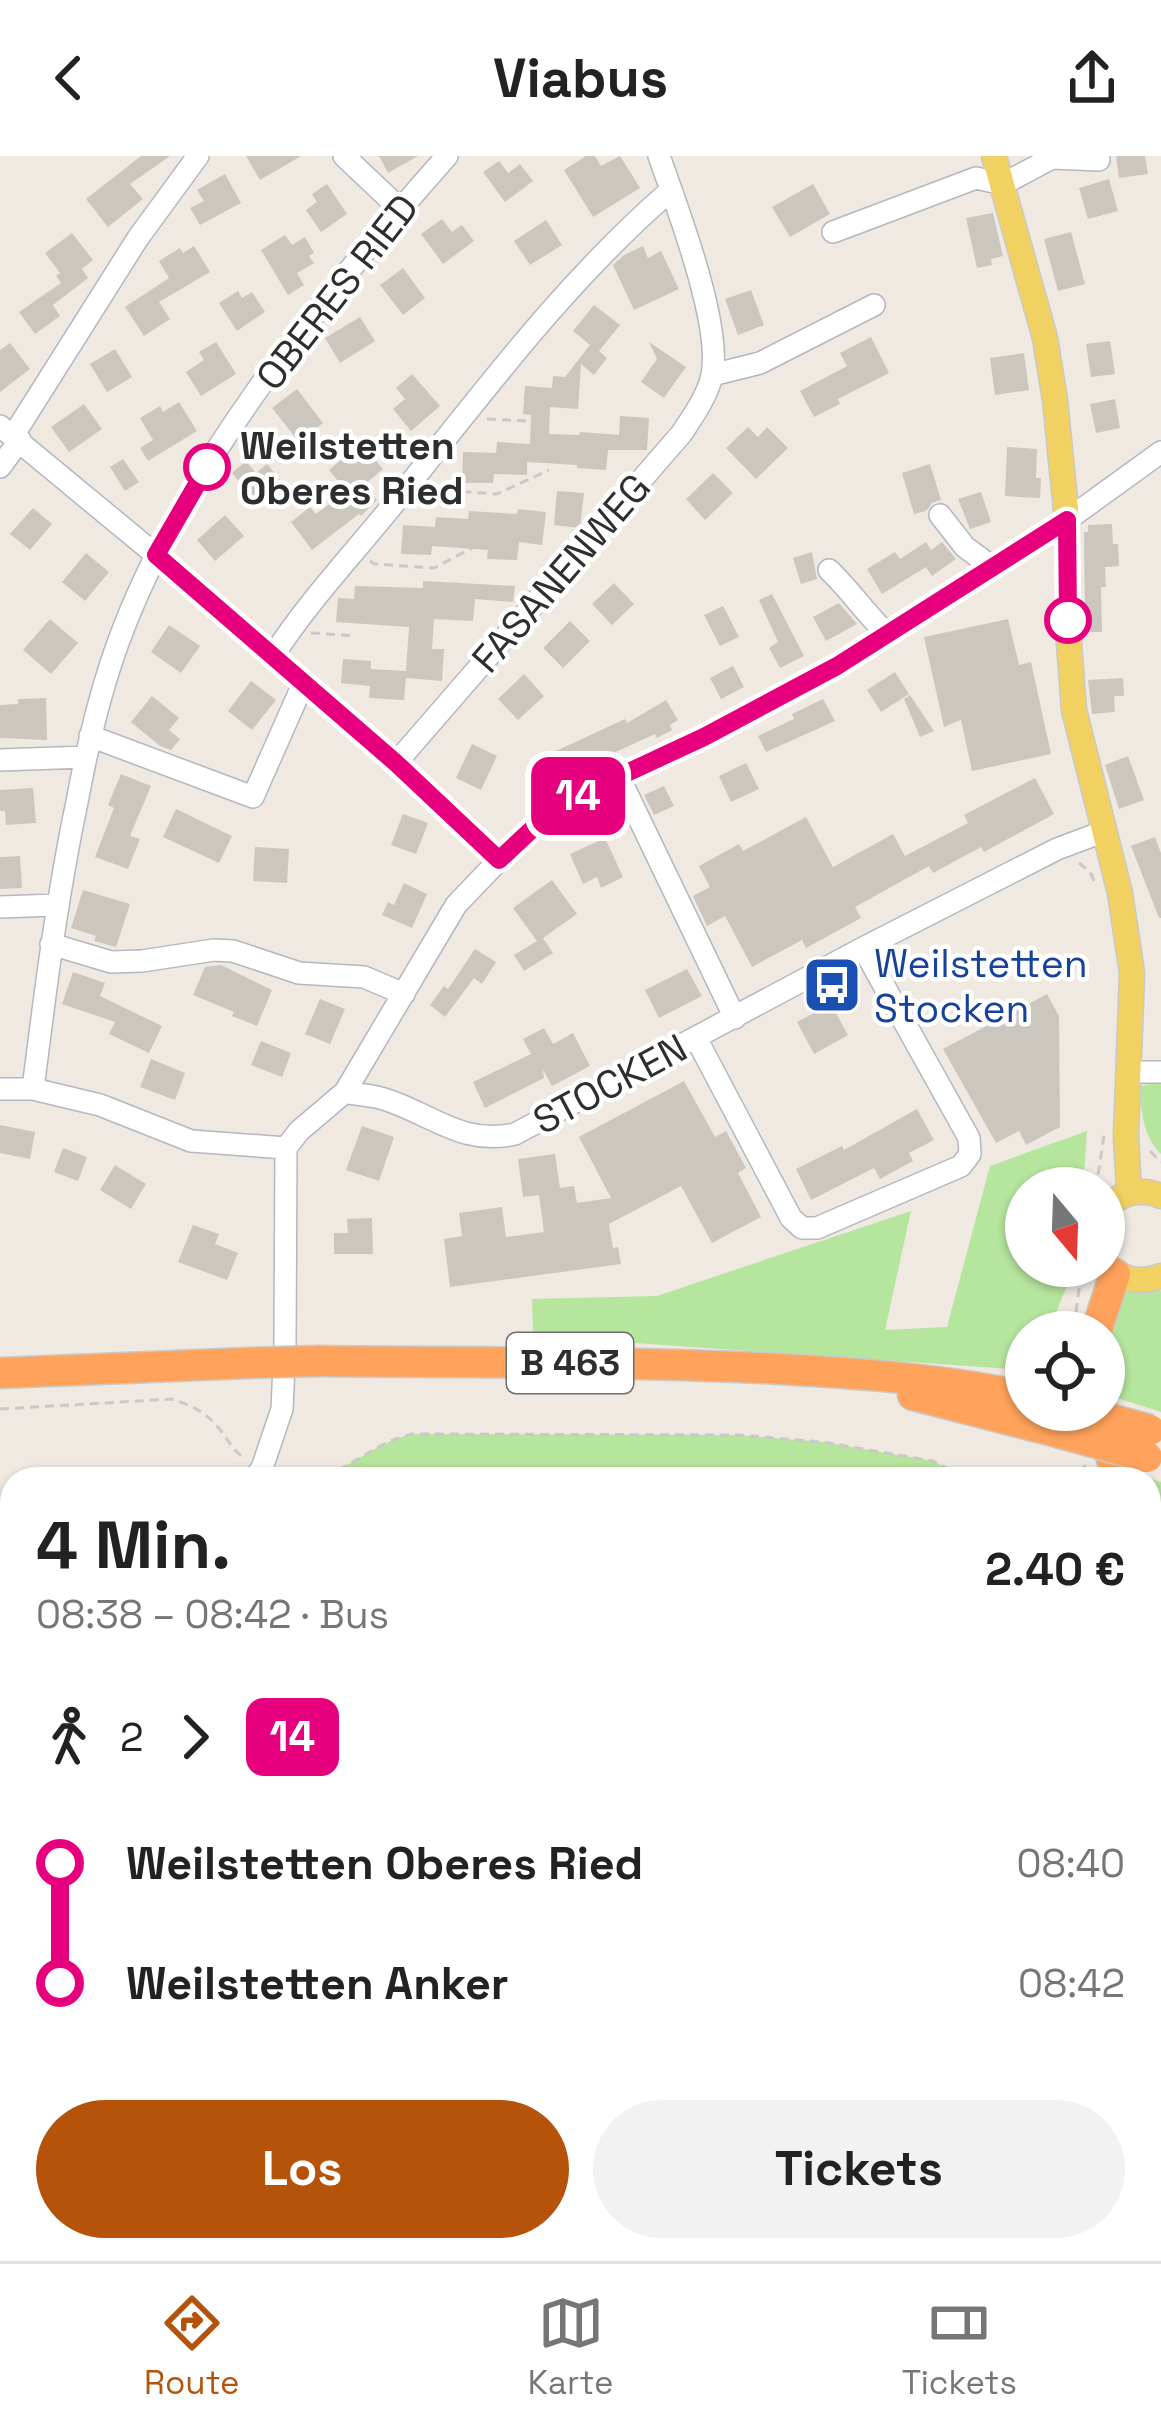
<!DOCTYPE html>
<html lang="de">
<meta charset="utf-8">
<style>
body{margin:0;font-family:"Space Grotesk",sans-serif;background:#f2f2f2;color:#222;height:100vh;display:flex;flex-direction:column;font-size:45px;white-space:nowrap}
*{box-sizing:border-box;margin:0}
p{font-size:39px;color:#767676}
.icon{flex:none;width:66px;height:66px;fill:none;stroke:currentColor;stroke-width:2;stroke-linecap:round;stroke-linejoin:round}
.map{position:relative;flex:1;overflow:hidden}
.drawer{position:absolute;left:0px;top:1311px;width:1161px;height:795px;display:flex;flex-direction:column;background:#fff;border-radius:36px 36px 0 0;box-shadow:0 3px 9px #0004}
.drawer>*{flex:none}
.badge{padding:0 24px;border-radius:18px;font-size:42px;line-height:78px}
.needle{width:78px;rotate:161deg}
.fabs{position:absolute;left:1005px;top:1011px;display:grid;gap:24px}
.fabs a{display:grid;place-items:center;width:120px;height:120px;border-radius:50%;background:#fff;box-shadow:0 3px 9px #0004;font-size:60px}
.map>.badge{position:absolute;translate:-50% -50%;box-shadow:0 0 0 6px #fff}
.legs{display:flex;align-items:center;gap:18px;height:132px;padding:0 36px;font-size:39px}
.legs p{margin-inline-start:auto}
.head{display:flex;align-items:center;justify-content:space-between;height:204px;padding:0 36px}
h1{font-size:66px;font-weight:700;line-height:90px}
.button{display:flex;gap:24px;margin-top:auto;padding:24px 36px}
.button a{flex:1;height:138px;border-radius:72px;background:#b45309;color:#fff;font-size:48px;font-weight:700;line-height:138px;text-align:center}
.button a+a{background:#f2f2f2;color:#222}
ul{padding:0 36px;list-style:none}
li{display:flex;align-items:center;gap:42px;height:120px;font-size:45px}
li i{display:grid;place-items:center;width:18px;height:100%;margin:0 15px;background:currentColor}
li i::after{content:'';width:30px;height:30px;margin:-15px;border:9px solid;border-radius:50%;background:#fff}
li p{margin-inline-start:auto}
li:first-child i{background:linear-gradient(#0000 50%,currentColor 0)}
li:last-child i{background:linear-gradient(currentColor 50%,#0000 0)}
header{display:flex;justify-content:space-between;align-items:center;height:156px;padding:0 36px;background:#fff;font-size:54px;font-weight:700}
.menu{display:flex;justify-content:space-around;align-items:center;height:168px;border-top:3px solid #e0e0e0;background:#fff;font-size:33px;color:#767676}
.menu a{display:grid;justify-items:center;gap:6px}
.menu .active{color:#b45309}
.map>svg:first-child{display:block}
</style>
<header><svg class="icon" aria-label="back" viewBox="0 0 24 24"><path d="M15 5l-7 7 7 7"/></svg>Viabus<svg class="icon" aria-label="share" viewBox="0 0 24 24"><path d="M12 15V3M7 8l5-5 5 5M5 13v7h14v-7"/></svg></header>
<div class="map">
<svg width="1161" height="2105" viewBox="0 0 1161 2105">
<rect width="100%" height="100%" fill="#efe9e1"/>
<!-- industrial -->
<path fill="#e3e1e8" d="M0,1372L12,1387V1521L0,1530Z"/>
<!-- green -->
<path fill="#b6e59e" d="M1161,925V998C1143,980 1140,954 1141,930Z
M1087,975L1083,1032H1026V1110H1075L1048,1176H1026V1214L533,1180L532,1143L657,1140L911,1055L885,1174L947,1171L990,1010Z
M1144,1129L1161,1135V1256L1108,1239C1106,1209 1097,1167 1117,1142C1123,1134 1135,1132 1144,1129Z
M413,1278L738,1279L823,1286L933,1305L968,1323H310C350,1316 373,1286 413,1278Z
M1125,1315L1161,1326V1386L1149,1366V1323H1128Z
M1161,1642V1957L1149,1966V1646Z
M733,2094H968L952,2105H727Z"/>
<!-- water -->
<path fill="#75cff0" d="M1149,1697L1161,1704V1929L1149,1937Z"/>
<!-- building -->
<path fill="#cbc7bf" d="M141,0H170L130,28L143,43L108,71L86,43Z
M246,0H301L260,24Z
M379,0H418L388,17Z
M586,0H595L601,10L620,0L640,32L593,61L564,14Z
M1116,0H1145L1148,18L1119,22Z
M499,5L508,17L520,8L533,25L505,46L483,16Z
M225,18L241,47L200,69L190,52L204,45L197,34Z
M1109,23L1118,55L1088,63L1079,32Z
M327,28L347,58L321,76L306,54L317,46L312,38Z
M813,28L830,58L790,81L772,51Z
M993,57L1003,100L991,103L992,109L977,112L966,62Z
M442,63L452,76L462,69L474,85L443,108L421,78Z
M546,64L562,89L530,109L514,85Z
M1071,76L1085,128L1058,135L1044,83Z
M72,77L93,104L82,113L88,122L53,149L60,160L35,178L19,156L61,127L56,120L60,117L45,97Z
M285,79L292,89L305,81L314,97L309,100L314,107L297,117L304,129L288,139L261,94Z
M194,90L210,116L159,146L170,163L144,180L125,151L169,122L159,105L180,92L183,97Z
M643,90L648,102L661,95L679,133L634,154L613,109L624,99Z
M403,112L425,142L403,159L380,129Z
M751,134L764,169L738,179L725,143Z
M238,135L242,142L252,136L265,156L237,175L219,147Z
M594,149L620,169L599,195L607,202L594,219L581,208L578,253L550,251L549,278L579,279L580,276L619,279L620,260L649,262L647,294H608L606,314L577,312V309L527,306V319L494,318L493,327H462L463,296L496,297L497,286L530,288L531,259L523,258L525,230L552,232L553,220L565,221L590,189L573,175Z
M360,161L375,185L340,207L325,182Z
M871,181L889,217L838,243L840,248L814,261L800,235L847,210L840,197Z
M1110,185L1115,218L1091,221L1086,188Z
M216,186L236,218L201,240L186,216L204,204L199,196Z
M649,186L686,211L664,242L641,226L657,203Z
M10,187L30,213L0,236V194Z
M115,193L132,221L107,236L90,208Z
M1024,197L1029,234L995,239L990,202Z
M412,218L440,250L411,275L393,253L405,243L396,232Z
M297,233L323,267L299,286L272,252Z
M1115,243L1120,272L1096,277L1090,248Z
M179,246L197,275L148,305L140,292L153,284L140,262L160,250L163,256Z
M84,248L102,273L69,296L51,271Z
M748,271L758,281L767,271L788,292L756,323L726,292Z
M361,287L383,313L364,329L377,344L361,360L359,358L312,394L291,366L310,351L316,358L346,335L329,314Z
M1007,291L1037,293L1036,322H1041L1040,342L1005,340Z
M123,303L139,326L125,335L110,311Z
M246,305L256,317L267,308L282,326L257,347L232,317Z
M930,308L941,344L932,347L926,355L914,358L902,317Z
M713,317L733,337L705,364L686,343Z
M557,335L584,337L580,372L554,369Z
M981,336L991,366L970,373L958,343Z
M33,352L52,368L30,394L10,378Z
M518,353L546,356L542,389L519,386L517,404L487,403L488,394L432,390L431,399L401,398L403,369L435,371L436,361L468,363L469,355L517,358Z
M225,359L244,380L215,405L197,384Z
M1112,368L1113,388H1118L1119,410L1105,411L1106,431H1101L1102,476H1085L1084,376H1088V369Z
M926,386L931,394L942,386L956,403L932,420L926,411L882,438L867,413L895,396L900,403Z
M812,396L817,423L801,428L793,402Z
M86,397L109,416L85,445L62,426Z
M423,425L515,430L513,446L475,443L473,465L434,463L432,493H444L442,525L406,522L404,544L369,542L370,530L341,527L343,503L371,505V513L406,515L409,471L336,466L338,442L354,443L355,430L423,432Z
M614,427L634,448L612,469L592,448Z
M772,438L804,500L780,512L769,492L778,486L759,444Z
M839,447L857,468L826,485L813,461Z
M723,450L739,481L720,490L704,459Z
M50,463L78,487L51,518L23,494Z
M1008,463L1019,509L1031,506L1051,598L972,615L961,564L944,571L924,481Z
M570,465L590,485L563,512L543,492Z
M169,469L200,490L181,517L151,496Z
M733,510L744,531L721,543L710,522Z
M895,516L909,538L881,556L867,534Z
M524,518L544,540L518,564L498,543Z
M1123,522L1124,540H1114L1115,556L1092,558L1088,524Z
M251,525L276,544L252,574L228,555Z
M910,539L934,575L920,581L904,543Z
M152,540L179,562L169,574L180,583L171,594L160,590L131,566Z
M46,542L47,584L0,582V549L18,548V543Z
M823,543L835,565L766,596L758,580L794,563L792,558Z
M666,544L678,564L670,569L672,574L657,582L655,578L554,624L543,601L625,563L627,567Z
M472,588L497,600L481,634L456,622Z
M1128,600L1144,644L1119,653L1105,609Z
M746,607L759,633L731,646L719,620Z
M121,618L151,630L130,680L140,683L128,713L95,701L114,652L108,649Z
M1035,622L1054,658L984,696L981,691L933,717L929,710L855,751L861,762L806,792L802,784L752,811L725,760L707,770L693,740L710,731L699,710L739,688L743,695L806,661L833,711L893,678L905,700L968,667L964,659Z
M664,630L674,650L654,659L644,639Z
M33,632L36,667L6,669L5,655H0V634Z
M176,653L232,680L219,707L163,681Z
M403,658L428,667L416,698L391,689Z
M1155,681L1161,697V762H1159L1131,690Z
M605,682L623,721L601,732L597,721L583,728L570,698Z
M255,691L289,693L287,727L253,725Z
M20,700L22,732L0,733V701Z
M552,724L577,758L543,782L553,797L524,815L514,799L537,785L513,752Z
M404,727L427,738L412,772L382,759L388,746L394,749Z
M83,734L130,748L116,791L94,785L96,780L71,772Z
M475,793L496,806L482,828L474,822L445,861L430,849L444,830L448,833Z
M221,809L272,834L257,870L232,860L234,856L193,839L205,811Z
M687,813L702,840L659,862L645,834Z
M73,816L105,827L100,840L162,870L149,897L109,878L115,866L62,848Z
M1047,838L1059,860L1060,971L1026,989L1019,975L996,987L943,893Z
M320,843L345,853L330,888L305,878Z
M831,848L848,879L814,898L797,866Z
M544,872L553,888L573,877L590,910L552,930L543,914L544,922L485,952L473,926L531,898L523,883Z
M261,885L291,897L282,921L251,909Z
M151,903L185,917L175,944L140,931Z
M684,925L715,981L726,975L746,1012L738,1017L761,1061L712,1087L681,1030L609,1068L613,1092L618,1091L621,1108L450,1131L444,1083L462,1080L459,1057L502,1051L506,1081L544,1076L539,1039L523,1041L518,1003L555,998L560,1032L574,1030L577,1047L611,1042L579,981Z
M917,953L934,984L909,997L913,1005L880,1023L874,1012L811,1044L796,1013L842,990L844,994Z
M0,969L35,976L30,1003L0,997Z
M362,970L394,981L379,1025L346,1014Z
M63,992L87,1001L78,1025L54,1016Z
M115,1009L146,1028L131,1053L100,1034Z
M372,1062L373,1098H334V1077H348L347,1063Z
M193,1069L219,1078L215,1088L238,1097L227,1124L178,1106Z"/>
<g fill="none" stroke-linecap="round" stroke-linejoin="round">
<!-- minor casing -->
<g stroke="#b4b7c1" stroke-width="24">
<path id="minor" d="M344,0L400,53
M833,76L976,22L1003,28L1052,2L1099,4
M712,219L760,207L874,149
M0,270L156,399L396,607L499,704
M13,280L138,82L198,0
M0,311L20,284
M940,359L965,391L992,411
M829,414C850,434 866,458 887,478
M273,500C311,441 360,391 404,335C488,230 569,122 671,34
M90,580L253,641L303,528
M0,604L86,601
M396,607L682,277C693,260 708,239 712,219C722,168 677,51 659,0
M619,621L735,862
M0,751L56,749
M51,788L111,806L142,805L214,794L233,795L299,817L364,821L404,838
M696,882L791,1062L802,1072H817L961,1010L970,998L969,982L863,792
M1129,923L1133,916H1161
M0,933H33L100,949L191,985L286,992
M33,933C45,837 57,741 77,646C87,592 99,539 118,487C182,311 324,139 447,0
M345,936C358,939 372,939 384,943C432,958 462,990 515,978L863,792L1057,693L1105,675
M286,992L299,975L345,936L456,749L499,704L544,662L575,641L704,581L837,510L1067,364L1161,296
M254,1323L262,1312L282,1253L285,1188L286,992
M0,1540L12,1532
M0,1771L12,1759
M417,2094L426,2105
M1110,2098L1116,2105
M711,2105L716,2094"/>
</g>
<!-- major casing -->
<g stroke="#c9c9c9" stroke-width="27">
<path id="major" d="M994,0L1045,182L1055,244L1067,364L1068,474L1074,554L1120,737L1132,817L1126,980L1129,1037
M1104,1054C1120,1037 1138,1031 1161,1040
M1104,1106C1121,1124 1138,1128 1161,1120"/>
</g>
<!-- highway casing -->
<g stroke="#c9c9c9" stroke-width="33">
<path id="highway" d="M1096,1176L1115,1118
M319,1205C467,1207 614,1205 761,1212C850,1217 940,1222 1026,1241
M0,1217L249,1207
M913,1239L1057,1276
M1102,1272L1118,1323
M1149,1391L1161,1411"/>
</g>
<!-- path -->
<path stroke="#c9c9c9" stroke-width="3" stroke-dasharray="9 6" stroke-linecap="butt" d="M487,263L529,265
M434,330L439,334L497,338L549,314
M370,405L375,408L434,412L472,392
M311,477L356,480
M1079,707L1090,716L1095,727
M1150,995L1161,1006
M1093,1032L1097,1026L1104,979
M1076,1156L1082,1110
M0,1253L172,1243C190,1249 204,1255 217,1270C227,1281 231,1293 244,1302
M1084,1309L1088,1323
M279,1319L290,1323
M310,1323C350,1316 373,1286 413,1278L738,1279L823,1286L933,1305L968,1323
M1149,1435L1161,1451
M1149,1636L1161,1635
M0,1861L12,1869
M1149,1950L1161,1941
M283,2094L294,2105
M847,2094V2105
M510,2096L534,2105
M381,2105L390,2094"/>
<!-- minor -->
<use href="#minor" stroke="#fff" stroke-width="21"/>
<!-- major -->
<use href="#major" stroke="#f2d163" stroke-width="24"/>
<!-- highway -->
<use href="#highway" stroke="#ffa35c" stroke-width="30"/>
<!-- highway-bridge casing -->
<g stroke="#c9c9c9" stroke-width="33" stroke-linecap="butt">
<path id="highway-bridge" d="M249,1207L319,1205
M1077,1254L1150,1274
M1057,1276L1147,1301"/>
</g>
<!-- highway-bridge -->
<use href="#highway-bridge" stroke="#ffa35c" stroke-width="30"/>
</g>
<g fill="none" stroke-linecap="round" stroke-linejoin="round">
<!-- line-1 casing -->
<g stroke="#fff" stroke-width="27">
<path id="line-1" d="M207,311L156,399L396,607L499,704L544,662L575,641L704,581L837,510L1067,364L1068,464"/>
</g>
<!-- line-1 -->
<use href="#line-1" stroke="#e6007e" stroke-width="18"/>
</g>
<!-- icons -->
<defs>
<g id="bus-square" transform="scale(3)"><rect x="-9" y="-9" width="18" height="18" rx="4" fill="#1a4fb4" stroke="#fff"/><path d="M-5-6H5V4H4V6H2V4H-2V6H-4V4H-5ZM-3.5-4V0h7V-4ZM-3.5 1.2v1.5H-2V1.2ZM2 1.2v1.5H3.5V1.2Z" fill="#fff"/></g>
</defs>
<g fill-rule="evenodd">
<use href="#bus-square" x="832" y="829"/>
</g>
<!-- markers -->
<g fill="#fff" stroke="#e6007e" stroke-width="6">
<circle cx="207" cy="311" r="21"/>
<circle cx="1068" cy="464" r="21"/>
</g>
<g text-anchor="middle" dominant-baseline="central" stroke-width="9" stroke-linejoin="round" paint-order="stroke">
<!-- shield labels -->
<rect fill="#fff" stroke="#6d6d6d" stroke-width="3" x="507" y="1177" width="126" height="60" rx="9"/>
<g font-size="36" font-weight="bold" fill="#2e2e2e">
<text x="570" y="1207">B 463</text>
</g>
<!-- street labels -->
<g font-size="39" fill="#2e2e2e" stroke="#fff">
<text transform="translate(337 136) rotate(-52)">OBERES RIED</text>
<text transform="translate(561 417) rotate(-49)">FASANENWEG</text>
<text transform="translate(610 928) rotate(-28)">STOCKEN</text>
</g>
<!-- stop labels -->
<g font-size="39" font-weight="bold" fill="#2e2e2e" stroke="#fff" text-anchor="start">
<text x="240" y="289">Weilstetten<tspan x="240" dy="45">Oberes Ried</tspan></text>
</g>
<!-- transit labels -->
<g font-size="39" fill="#164399" stroke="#fff" text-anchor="start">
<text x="874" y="807">Weilstetten<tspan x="874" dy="45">Stocken</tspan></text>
</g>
</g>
</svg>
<div class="fabs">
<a><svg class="needle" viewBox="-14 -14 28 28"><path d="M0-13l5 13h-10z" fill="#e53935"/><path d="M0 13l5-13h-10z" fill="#767676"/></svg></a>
<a><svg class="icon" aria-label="locate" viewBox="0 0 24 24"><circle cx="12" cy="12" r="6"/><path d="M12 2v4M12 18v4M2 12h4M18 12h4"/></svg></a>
</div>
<b class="badge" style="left:578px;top:640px;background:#e6007e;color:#fff">14</b>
<section class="drawer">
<div class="head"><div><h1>4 Min.</h1><p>08:38 – 08:42 · Bus</p></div><b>2.40 €</b></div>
<div class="legs"><svg class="icon" aria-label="walk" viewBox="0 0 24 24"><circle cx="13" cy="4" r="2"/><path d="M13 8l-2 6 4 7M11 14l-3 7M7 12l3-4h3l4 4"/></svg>2<svg class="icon" aria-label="forward" viewBox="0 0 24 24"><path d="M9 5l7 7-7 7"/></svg><b class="badge" style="background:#e6007e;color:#fff">14</b></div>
<ul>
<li><i style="color:#e6007e"></i><b>Weilstetten Oberes Ried</b><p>08:40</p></li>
<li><i style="color:#e6007e"></i><b>Weilstetten Anker</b><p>08:42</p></li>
</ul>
<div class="button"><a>Los</a><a>Tickets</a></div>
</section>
</div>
<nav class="menu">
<a class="active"><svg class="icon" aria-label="directions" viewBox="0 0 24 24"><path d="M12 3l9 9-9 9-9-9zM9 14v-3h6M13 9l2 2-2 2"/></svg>Route</a>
<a><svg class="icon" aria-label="map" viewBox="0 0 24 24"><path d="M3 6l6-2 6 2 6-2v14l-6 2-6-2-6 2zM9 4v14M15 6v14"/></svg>Karte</a>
<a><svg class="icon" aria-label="tickets" viewBox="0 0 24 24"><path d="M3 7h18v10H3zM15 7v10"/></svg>Tickets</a>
</nav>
